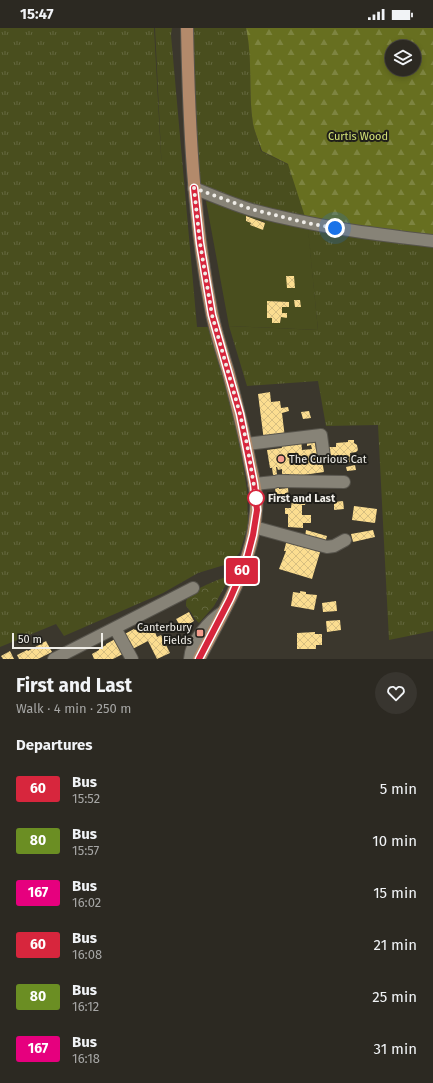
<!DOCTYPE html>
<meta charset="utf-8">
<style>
body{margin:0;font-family:"Fira Sans",sans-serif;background:#38352f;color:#f1f3f6;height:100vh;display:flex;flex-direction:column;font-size:15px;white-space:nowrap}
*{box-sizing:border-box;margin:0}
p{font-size:13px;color:#a6a6a5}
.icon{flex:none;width:22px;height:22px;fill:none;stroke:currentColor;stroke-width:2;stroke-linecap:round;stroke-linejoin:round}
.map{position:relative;height:631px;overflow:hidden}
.panel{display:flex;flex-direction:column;background:#2c2922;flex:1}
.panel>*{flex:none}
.badge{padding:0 8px;border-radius:3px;font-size:14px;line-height:26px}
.tools{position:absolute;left:385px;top:12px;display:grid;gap:8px}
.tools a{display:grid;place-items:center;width:36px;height:36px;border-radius:50%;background:#2c2922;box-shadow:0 2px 6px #0003,0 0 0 1px #484540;font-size:20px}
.scale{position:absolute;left:12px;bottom:10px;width:91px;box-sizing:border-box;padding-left:4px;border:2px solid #efede7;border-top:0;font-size:11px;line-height:14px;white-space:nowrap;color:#efede7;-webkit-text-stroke:3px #201f1a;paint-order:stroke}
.you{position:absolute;width:20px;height:20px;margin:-10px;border:3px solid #fff;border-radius:50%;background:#1a73e8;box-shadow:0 0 0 6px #1a73e833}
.map>.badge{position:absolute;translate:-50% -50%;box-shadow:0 0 0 2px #fff}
h2{padding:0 16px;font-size:15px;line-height:36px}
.round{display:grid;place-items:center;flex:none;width:42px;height:42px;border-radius:21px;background:#38352f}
.headline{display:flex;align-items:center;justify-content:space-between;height:68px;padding:0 16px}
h1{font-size:19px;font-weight:700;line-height:30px}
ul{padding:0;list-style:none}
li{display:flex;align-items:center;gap:12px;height:52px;padding:0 16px}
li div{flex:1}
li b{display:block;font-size:15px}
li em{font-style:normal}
li .badge{min-width:44px;font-weight:700;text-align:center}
.status{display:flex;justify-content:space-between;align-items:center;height:28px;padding:0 20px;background:#2c2922;direction:ltr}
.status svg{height:11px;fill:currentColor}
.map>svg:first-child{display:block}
</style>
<div class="status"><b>15:47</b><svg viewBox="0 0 49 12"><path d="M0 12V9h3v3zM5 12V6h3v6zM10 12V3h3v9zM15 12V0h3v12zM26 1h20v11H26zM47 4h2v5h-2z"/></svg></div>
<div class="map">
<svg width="433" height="631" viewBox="0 0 433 631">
<defs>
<pattern id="grass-tufts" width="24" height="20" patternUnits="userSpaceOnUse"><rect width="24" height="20" fill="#494e1e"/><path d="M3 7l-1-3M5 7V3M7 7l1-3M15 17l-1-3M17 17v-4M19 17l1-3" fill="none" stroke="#64683f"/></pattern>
<pattern id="forest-firs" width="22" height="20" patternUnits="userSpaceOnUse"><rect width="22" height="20" fill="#676f20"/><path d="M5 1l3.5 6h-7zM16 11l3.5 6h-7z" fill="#7d8440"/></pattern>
<pattern id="park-crowns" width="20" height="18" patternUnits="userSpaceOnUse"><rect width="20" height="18" fill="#494e1e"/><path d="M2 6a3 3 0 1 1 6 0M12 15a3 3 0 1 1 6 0" fill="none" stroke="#64683f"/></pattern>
<pattern id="building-cross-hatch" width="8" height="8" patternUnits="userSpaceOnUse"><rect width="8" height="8" fill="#fbdd90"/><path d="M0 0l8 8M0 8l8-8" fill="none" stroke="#d7bf81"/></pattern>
</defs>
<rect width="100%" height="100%" fill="#3b372d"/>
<!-- grass -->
<path fill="url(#grass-tufts)" d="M0,0H154L162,145L155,0H172L171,7L197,299H210L237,401L247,462L248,497L240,524L231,535L198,545L163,565L64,608L56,596L0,619Z
M187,0H246C253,31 248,64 253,96C255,105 259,114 261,123L433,209V603L389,612L378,397L326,398L318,353L247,358L229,298L318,302L307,195L194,160Z"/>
<!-- forest -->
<path fill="url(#forest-firs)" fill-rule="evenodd" d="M246,0H433V213L307,195L288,136L262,123C259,114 255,105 253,96C248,64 253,32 246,0ZM392,19H414V41H392Z"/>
<!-- park -->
<path fill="url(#park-crowns)" d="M231,547L214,578L199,595C194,591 191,583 186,578C186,574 186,570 190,567C198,559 220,551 231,547Z"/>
<!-- garden -->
<path fill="#494e1e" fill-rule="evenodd" d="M206,173L308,200L318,302L229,298ZM246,188L265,194L263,201L250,197L251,195L246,193ZM268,273L289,274V279H282V285H287V289H281L280,295H272V290Z"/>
<!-- building -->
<path fill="url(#building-cross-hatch)" d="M246,188L265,195L263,202L250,197L251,195L246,193Z
M286,248H294L295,260H287Z
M294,272H300L301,279H295Z
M267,273L289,274V279H282V285H287V290L281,289L280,295H272V290H267Z
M270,364L271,374L280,373L281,380L288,379L289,383L282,385L285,410L264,413L258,366Z
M309,383L311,390L303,391L301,384Z
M301,411L302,422L312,421L311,417L307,418V413L314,412L316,420H320L324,444L289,449V446L282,447V441L278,442L277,439H276L279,461L288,460L289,470L282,471L281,466L276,467L272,440H270L267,422L282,420L281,416Z
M348,412H354V415L357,417L358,422L356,424L350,425L351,434L329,436L328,419H336V415L348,414Z
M355,437L356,442L347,443L346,439Z
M292,471L306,472L305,477H302V487H311V495H303V500L288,499V486H285V480H291Z
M343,473L344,481L334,482V474Z
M354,478L377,481L375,495L352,492Z
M306,502L327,508L325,515L305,509Z
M373,502L375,509L353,514L351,506Z
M287,511L321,521L312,551L279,541L286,523H284Z
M300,563L306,564V566L317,567L314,582L291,578L293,564L300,565Z
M336,573L337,583L323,584L322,575Z
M189,584L194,593L189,596L191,600L186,603L184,598L181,600L176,591Z
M340,592L341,602L327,604L326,593Z
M151,595L157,609L161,607L170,625L157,631L148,613L113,631H94L92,626L99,622V621L106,617V616L134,601L135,602Z
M315,604V606H322V617H316V621H297V605Z
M46,613L52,624L38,631H19L17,627L27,622L28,623Z
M10,623L14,631H3L1,628Z"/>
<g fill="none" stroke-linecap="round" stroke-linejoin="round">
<!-- minor casing -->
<g stroke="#57544c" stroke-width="14">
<path id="minor" d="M194,160C213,168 232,176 252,182C311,198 372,206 433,213
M247,416L321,407L324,429
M278,453L344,454
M254,456L274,454
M254,499L327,519L334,518L345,512
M115,600L132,631
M54,631L193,560
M190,631C191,613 209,593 223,584"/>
</g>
<!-- major casing -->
<g stroke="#57544c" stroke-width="14">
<path id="major" d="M187,0C189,96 193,192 212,286C216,305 222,324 228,343C236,373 244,403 250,435C253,450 258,467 256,483C253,537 223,584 199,631"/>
</g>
<!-- minor -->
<use href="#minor" stroke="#878377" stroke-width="12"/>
<!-- major -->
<use href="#major" stroke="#b38a6b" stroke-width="12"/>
</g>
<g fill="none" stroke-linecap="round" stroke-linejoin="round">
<!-- line casing -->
<g stroke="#fff" stroke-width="9">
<path id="line" d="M194,160L200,215L212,287L240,386L254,456L257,482L253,507L246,534L230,571L199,631"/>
</g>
<!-- line -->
<use href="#line" stroke="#d7263d" stroke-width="6"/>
<!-- walk -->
<path stroke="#efede7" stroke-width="4" stroke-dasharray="0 7.2" d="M256,470L247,416L240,386L212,287L200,215L194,160L251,181L307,195L335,200"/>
</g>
<!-- markers -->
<g fill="#f49d8c" stroke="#201f1a" stroke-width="1.5">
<circle cx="281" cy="431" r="4"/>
<rect x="196" y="601" width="8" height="8" rx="2"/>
</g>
<circle fill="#fff" stroke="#d7263d" stroke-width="2" cx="256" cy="470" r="8"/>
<g text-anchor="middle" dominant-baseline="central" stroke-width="4" stroke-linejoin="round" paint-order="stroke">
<!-- park labels -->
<g font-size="11" fill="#d2e076" stroke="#201f1a">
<text x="358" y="108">Curtis Wood</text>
</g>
<!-- poi labels -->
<g font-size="11" fill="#efede7" stroke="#201f1a" text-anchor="start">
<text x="289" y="431">The Curious Cat</text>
<text x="192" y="599" text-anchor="end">Canterbury<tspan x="192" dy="13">Fields</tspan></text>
</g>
<!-- stop labels -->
<g font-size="11" font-weight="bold" fill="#efede7" stroke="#201f1a" text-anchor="start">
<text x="268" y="470">First and Last</text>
</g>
</g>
</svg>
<div class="tools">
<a><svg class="icon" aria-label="layers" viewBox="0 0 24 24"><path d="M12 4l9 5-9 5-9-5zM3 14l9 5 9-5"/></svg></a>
</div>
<div class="scale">50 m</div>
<div class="you" style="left:335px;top:200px"></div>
<b class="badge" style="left:242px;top:543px;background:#d7263d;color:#fff">60</b>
</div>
<section class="panel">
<div class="headline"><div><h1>First and Last</h1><p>Walk · 4 min · 250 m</p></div><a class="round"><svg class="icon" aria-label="heart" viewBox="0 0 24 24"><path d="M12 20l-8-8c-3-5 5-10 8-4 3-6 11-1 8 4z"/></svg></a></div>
<h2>Departures</h2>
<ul>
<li><span class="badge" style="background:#d7263d;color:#fff">60</span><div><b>Bus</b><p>15:52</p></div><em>5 min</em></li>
<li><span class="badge" style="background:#6b8e23;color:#fff">80</span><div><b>Bus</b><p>15:57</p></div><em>10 min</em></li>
<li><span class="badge" style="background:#e6007e;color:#fff">167</span><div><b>Bus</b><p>16:02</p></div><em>15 min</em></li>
<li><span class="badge" style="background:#d7263d;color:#fff">60</span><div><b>Bus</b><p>16:08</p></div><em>21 min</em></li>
<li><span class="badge" style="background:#6b8e23;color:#fff">80</span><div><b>Bus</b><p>16:12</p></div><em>25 min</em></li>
<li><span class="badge" style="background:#e6007e;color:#fff">167</span><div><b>Bus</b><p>16:18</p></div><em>31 min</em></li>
</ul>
</section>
